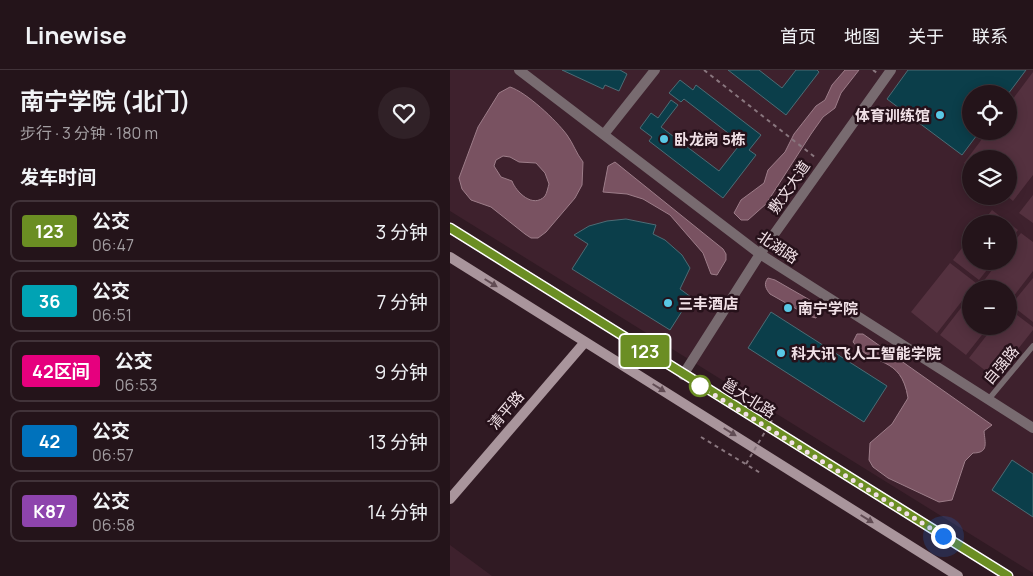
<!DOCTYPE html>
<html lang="zh">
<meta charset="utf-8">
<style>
body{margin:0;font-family:Manrope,"Noto Sans SC",sans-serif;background:#302127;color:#f1f3f6;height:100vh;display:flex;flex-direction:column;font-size:19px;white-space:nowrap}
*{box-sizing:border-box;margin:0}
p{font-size:16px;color:#a39ea2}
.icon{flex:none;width:28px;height:28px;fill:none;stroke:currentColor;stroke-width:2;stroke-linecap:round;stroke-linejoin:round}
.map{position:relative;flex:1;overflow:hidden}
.panel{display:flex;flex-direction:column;background:#24141a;width:450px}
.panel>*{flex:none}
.badge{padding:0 10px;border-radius:4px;font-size:18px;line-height:32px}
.buttons{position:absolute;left:512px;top:15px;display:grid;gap:10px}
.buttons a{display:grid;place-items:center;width:55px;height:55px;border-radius:50%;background:#24141a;box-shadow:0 2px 12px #0003,0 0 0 1px #413339;font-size:25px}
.you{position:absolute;width:25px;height:25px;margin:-12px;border:4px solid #fff;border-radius:50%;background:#1a73e8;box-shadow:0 0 0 8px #1a73e833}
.map>.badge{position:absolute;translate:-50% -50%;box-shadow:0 0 0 2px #fff}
h2{padding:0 20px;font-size:19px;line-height:45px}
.round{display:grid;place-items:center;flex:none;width:52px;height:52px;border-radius:26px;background:#302127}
.overview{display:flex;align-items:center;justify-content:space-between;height:85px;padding:0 20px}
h1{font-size:24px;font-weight:700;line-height:38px}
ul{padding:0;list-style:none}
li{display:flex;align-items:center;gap:15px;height:62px;margin:0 10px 8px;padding:0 10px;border:2px solid #413339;border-radius:10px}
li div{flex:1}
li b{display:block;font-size:19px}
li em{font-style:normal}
li .badge{min-width:55px;font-weight:700;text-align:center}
header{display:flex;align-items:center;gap:30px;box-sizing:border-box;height:70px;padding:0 25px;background:#24141a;border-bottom:1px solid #413339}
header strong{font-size:24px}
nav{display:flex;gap:28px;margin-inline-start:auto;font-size:18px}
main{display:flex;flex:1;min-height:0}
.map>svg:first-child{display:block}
</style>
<header>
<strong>Linewise</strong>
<nav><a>首页</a><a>地图</a><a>关于</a><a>联系</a></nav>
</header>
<main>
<section class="panel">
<div class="overview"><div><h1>南宁学院 (北门)</h1><p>步行 · 3 分钟 · 180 m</p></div><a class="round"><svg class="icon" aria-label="heart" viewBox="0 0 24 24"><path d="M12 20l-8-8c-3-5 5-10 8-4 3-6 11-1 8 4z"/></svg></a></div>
<h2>发车时间</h2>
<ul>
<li><span class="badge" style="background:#6b8e23;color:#fff">123</span><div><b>公交</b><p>06:47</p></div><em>3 分钟</em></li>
<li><span class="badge" style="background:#00a3b4;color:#fff">36</span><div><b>公交</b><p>06:51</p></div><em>7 分钟</em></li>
<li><span class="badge" style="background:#e6007e;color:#fff">42区间</span><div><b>公交</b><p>06:53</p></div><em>9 分钟</em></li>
<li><span class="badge" style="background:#0072bc;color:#fff">42</span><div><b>公交</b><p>06:57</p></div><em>13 分钟</em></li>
<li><span class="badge" style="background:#8e44ad;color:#fff">K87</span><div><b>公交</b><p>06:58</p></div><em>14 分钟</em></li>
</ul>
</section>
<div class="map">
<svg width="583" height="506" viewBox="0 0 583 506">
<rect width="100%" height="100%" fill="#301a23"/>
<!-- built -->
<path fill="#3e212d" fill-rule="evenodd" d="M0,0H583V503L0,141ZM521,24H559V61H521ZM521,89H559V126H521ZM521,154H559V191H521ZM521,219H559V256H521Z
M0,475L42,506H0Z"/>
<!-- green -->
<path fill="#54313f" d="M583,2V105L563,131L557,126H559V89H521V99L514,93L538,61H559V34Z
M583,125V153L569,143Z
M542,140L568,160L559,172V154H531Z
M571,163L583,172V201L559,232V219H540L532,213L549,191H559V178Z
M521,166V191H544L529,210L503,190Z
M500,193L526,213L487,263L461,242Z
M583,208V252L561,235Z
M521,225V256H539L516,285L490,265Z
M559,239L583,257V260L545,308L519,288L544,256H559Z"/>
<!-- water -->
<path fill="#795261" stroke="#9d7d89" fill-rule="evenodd" d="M395,0H409L391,23L385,38L373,47L361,64L316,134L298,150H291L284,143L291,130L314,113L318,100L335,82L344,64L366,36L375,30L382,15Z
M60,17C76,22 106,50 117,65C123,73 126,83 133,92L132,115L125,128L96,162L88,168H81L75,164L41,137L21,130L12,119L9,108L28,57L49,23ZM53,86L60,87L69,92L86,93L95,103L99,114C98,117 97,123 95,126C83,139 66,122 62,111L51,107L44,96L46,90Z
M165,92L273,179L276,184V190L267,205L261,204L253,183L220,145L193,129L177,124L153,122L158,96Z
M318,208L325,210L365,233L371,238L370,243L366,248L359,246L320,224C316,219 313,214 318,208Z
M407,264H413L542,355L534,361C535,373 539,383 523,383L515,391L502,430L489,432L438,408L423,397L419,390L420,373L442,354L458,328C451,284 423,298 403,272Z"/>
<!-- building -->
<path fill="#0b3e4a" stroke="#4d6c75" d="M112,0H170L177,4L169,21L155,15L153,19Z
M278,0H309L332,18L346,0H367L369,2L336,45Z
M458,0H576L558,24H521V61H530L512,85L437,29Z
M230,10L243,20L246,15L311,65L299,80L306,85L273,128L199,71L202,67L190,58L201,43L208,48L221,30L228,35L211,57L269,101L291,73L234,29L231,32L219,23Z
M176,149L206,155L203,164L215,170L232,185L240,198L230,219L241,227L220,260L122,199L138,174L124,165L139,156L157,151Z
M321,242L437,316L414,352L298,278Z
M562,390L583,404V447L542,420Z"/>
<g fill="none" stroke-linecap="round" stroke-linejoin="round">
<!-- path -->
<path stroke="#89767e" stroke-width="2" stroke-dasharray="4 4" stroke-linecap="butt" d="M254,0L366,88
M423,0L427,3
M251,367L312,404"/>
<!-- lane -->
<path stroke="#786b70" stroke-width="5.5" d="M538,330L583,276"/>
<!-- street -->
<path stroke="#786b70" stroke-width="10" d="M69,0L310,184L583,358
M155,63L205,0
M233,305L310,184L441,0"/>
<!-- secondary -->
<path stroke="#a9959c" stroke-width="10" d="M0,158L558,506
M0,187L508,506
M0,429L135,272"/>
<!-- path-bridge -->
<path stroke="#89767e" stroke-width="2" stroke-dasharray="4 4" stroke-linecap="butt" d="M296,394L322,350"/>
</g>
<!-- one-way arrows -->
<defs><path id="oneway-solid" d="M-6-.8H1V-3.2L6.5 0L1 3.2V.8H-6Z" transform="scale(1.25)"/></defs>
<g fill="#614c54">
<use href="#oneway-solid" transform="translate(41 213) rotate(32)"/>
<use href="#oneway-solid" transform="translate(209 318) rotate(32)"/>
<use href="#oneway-solid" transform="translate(280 362) rotate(32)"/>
<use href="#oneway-solid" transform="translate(417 449) rotate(32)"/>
</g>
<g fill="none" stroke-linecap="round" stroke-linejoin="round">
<!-- line casing -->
<g stroke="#fff" stroke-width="11">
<path id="line" d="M0,158L558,506"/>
</g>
<!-- line -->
<use href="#line" stroke="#6b8e23" stroke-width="8"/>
<!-- walk -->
<path stroke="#f1e1e7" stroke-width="5" stroke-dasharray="0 9" d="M250,316L493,466"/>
</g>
<!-- markers -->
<g fill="#59c8e5" stroke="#26111a" stroke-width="2">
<circle cx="490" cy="45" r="5"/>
<circle cx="214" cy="69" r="5"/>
<circle cx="218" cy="233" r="5"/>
<circle cx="338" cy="238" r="5"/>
<circle cx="331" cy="283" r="5"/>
</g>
<circle fill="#fff" stroke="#6b8e23" stroke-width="2.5" cx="250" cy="316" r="10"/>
<g text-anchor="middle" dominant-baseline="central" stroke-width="5" stroke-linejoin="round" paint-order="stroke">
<!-- poi labels -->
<g font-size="15" font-weight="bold" fill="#f1e1e7" stroke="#26111a" text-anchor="start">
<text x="480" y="45" text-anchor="end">体育训练馆</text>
<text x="224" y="69">卧龙岗 5栋</text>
<text x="228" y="233">三丰酒店</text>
<text x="348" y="238">南宁学院</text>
<text x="341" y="283">科大讯飞人工智能学院</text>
</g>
<!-- street labels -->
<g font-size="15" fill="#f1e1e7" stroke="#26111a">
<text transform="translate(339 117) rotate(-55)">敷文大道</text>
<text transform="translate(328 177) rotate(34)">北湖路</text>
<text transform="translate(551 295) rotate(-50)">自强路</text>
<text transform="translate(299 328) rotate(32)">邕大北路</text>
<text transform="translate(56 340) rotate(-49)">清平路</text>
</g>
</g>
</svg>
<div class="buttons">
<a><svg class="icon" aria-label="locate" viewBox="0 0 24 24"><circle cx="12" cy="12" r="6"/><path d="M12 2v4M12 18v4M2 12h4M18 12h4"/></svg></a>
<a><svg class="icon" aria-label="layers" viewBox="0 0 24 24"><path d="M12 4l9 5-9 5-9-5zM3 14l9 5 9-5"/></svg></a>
<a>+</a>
<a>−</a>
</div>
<div class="you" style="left:493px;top:466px"></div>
<b class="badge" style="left:195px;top:281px;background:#6b8e23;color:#fff">123</b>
</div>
</main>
